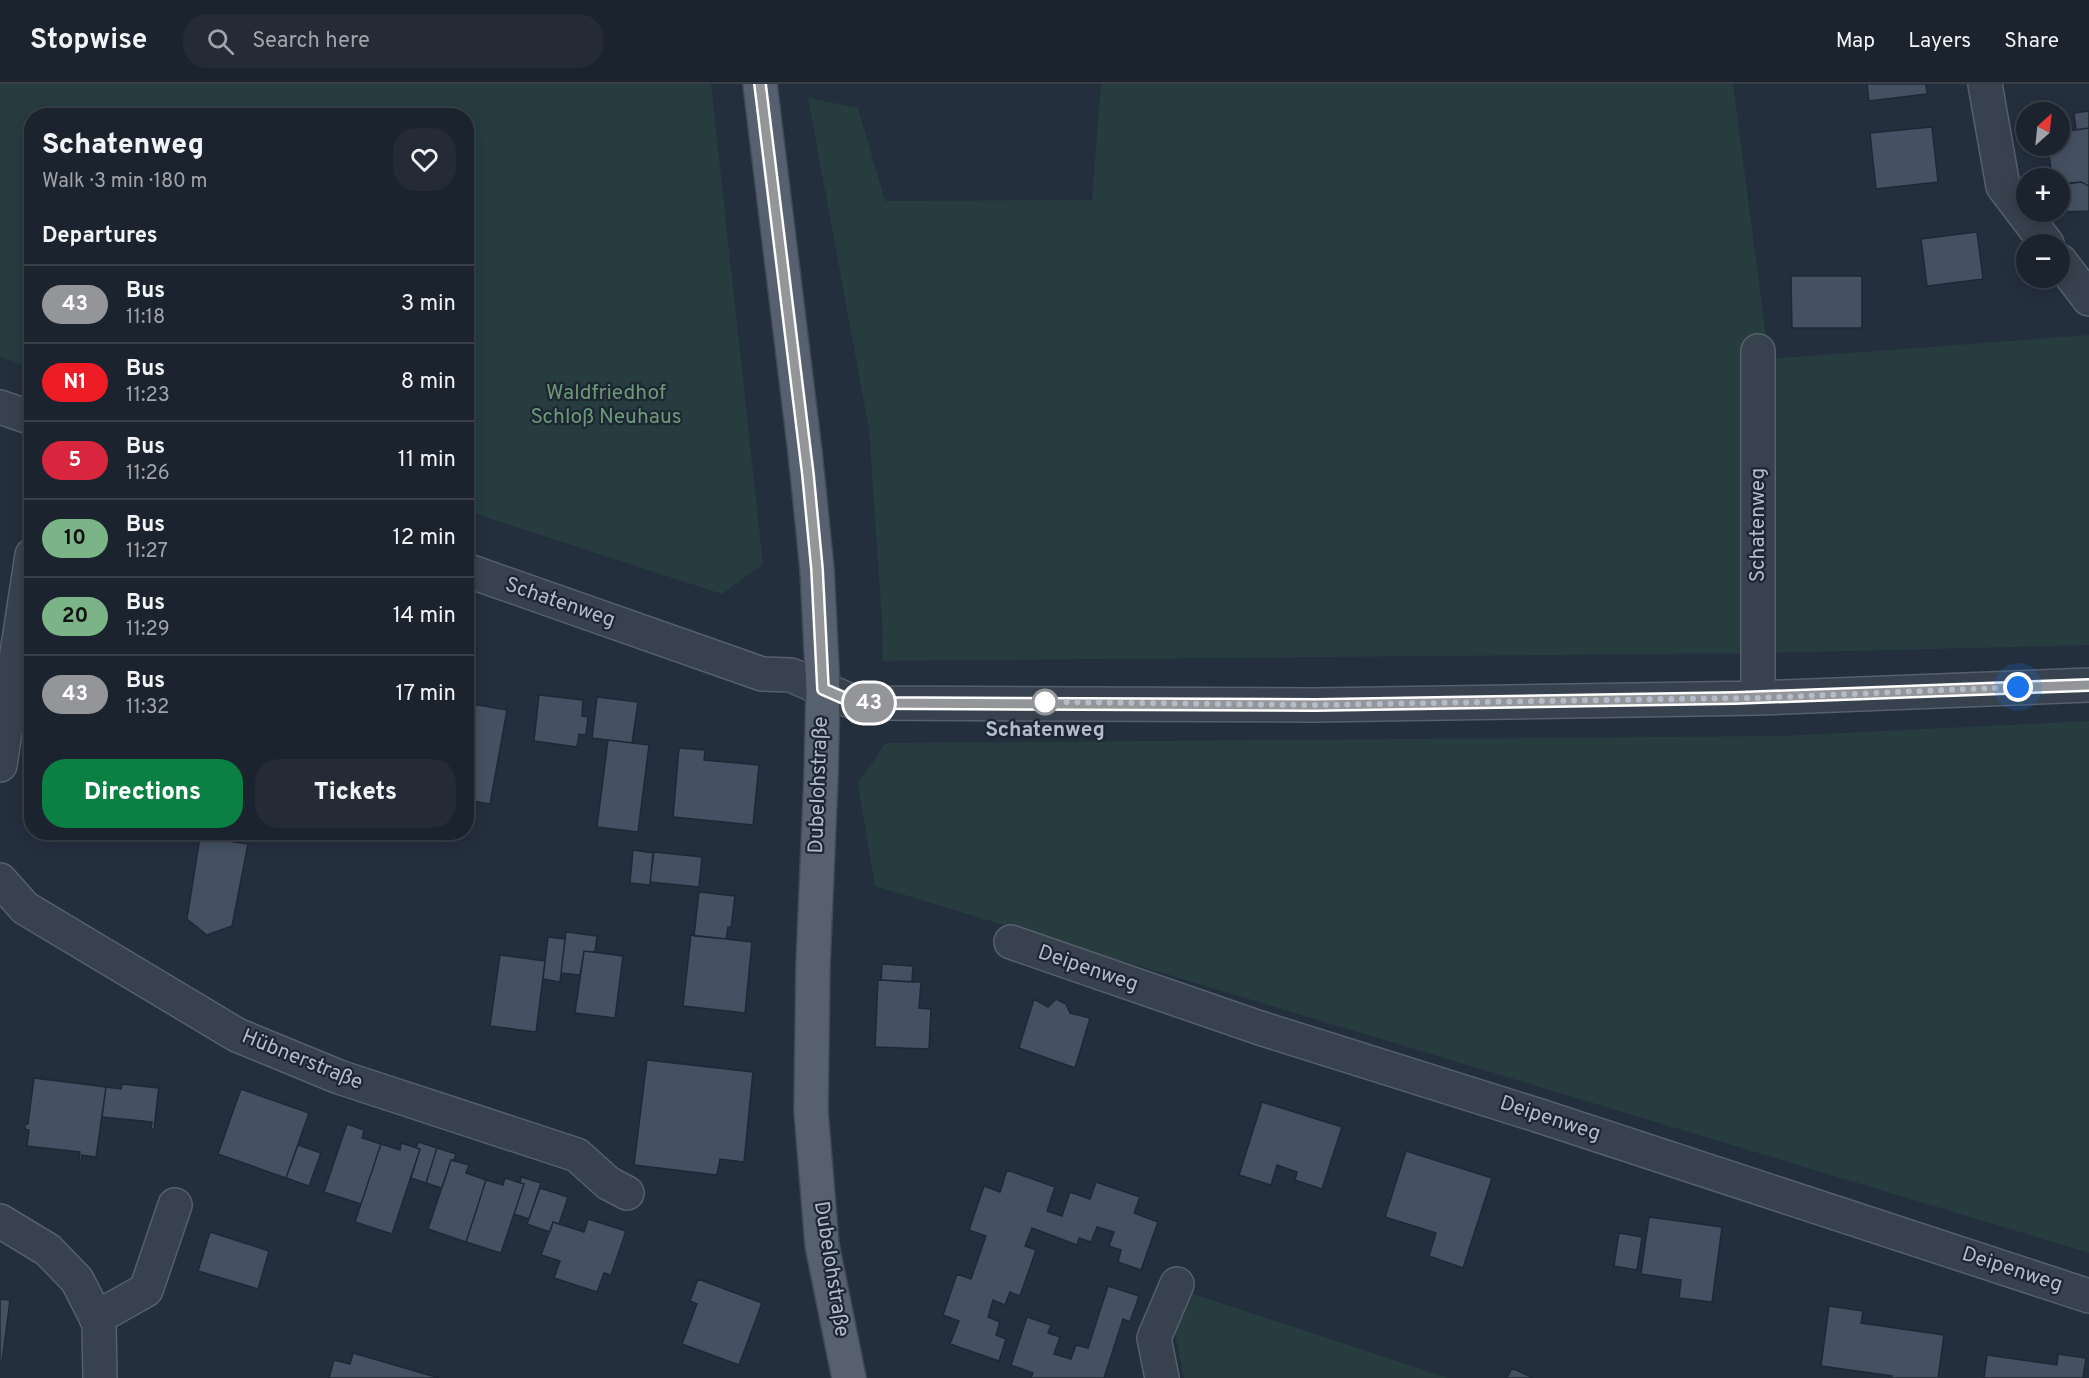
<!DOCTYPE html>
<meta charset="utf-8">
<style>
body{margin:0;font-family:Overpass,sans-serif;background:#242b36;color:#f1f3f6;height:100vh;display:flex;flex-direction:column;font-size:22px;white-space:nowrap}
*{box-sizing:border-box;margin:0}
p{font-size:20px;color:#a0a4aa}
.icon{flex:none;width:33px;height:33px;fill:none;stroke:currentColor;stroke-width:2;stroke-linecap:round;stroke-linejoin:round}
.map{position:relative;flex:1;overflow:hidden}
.drawer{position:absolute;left:24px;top:24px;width:450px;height:732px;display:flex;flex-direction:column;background:#1b232e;border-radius:24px;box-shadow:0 3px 15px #0003,0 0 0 2px #39404a}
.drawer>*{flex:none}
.badge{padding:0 12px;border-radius:20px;font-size:21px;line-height:39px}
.needle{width:39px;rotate:27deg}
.tools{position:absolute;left:2016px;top:18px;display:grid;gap:12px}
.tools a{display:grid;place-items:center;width:54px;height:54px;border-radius:50%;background:#1b232e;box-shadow:0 3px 15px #0003,0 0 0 2px #39404a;font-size:30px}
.you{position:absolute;width:30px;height:30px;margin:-15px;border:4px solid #fff;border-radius:50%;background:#1a73e8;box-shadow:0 0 0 9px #1a73e833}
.map>.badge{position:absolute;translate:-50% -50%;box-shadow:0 0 0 3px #fff}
h2{padding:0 18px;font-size:22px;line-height:54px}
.round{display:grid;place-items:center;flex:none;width:63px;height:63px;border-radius:24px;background:#242b36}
.summary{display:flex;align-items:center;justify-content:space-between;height:102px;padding:0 18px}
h1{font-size:28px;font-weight:800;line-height:45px}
.action{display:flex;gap:12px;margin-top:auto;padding:12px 18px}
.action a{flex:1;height:69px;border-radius:24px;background:#0b8043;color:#fff;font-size:24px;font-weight:800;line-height:69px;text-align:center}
.action a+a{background:#242b36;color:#f1f3f6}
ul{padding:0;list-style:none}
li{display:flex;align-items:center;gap:18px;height:78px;padding:0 18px;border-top:2px solid #39404a}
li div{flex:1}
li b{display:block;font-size:22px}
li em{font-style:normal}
li .badge{min-width:66px;font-weight:700;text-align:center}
header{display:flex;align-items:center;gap:36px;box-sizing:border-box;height:84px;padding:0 30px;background:#1b232e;border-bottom:2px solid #39404a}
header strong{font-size:28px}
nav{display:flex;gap:33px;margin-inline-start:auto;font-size:21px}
.search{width:420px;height:54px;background:#242b36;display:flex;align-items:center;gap:15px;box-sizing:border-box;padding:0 21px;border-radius:24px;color:#a0a4aa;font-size:22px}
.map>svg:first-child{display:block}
</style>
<header>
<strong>Stopwise</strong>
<div class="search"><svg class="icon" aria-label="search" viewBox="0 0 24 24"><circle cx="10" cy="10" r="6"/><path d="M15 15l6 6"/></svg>Search here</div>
<nav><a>Map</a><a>Layers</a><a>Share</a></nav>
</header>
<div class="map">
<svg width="2089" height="1294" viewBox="0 0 2089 1294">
<rect width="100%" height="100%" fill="#242f3e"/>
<!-- green -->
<path fill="#263c3f" d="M0,0H711L763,480L722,510L467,427L466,32H32L31,284L0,273Z
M1101,0H1733L1769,275L2089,251V561L1772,569L882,577L883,552L869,345L808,14L858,24L885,117L1092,116Z
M2089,637V1169L875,802L858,699L886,659L1781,652Z
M1187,1208L1448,1294H1184L1174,1244Z"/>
<!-- building -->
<path fill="#455162" stroke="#1f2835" stroke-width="1.5" d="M1867,0H1926L1927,10L1869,17Z
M2089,27V44L2076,46L2074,29Z
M1932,43L1938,98L1876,105L1870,49Z
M2089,44V102L2081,98L2060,100V94H2052L2048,62H2060V48Z
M2081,98L2089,102V127L2059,128L2060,101Z
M1977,148L1983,195L1927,202L1921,155Z
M1791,192H1862V244H1792Z
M539,611L583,616L582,632L588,633L586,651L579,650L577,663L534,657Z
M597,613L638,618L632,659L592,654Z
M466,619L507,626L490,720L466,716Z
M608,656L649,661L638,748L597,743Z
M679,664L705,666L704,676L759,681L753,741L673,733Z
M404,748H427L425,756L403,752Z
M427,748H446L444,758L426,755Z
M200,753L248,760L232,842L207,851L187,835Z
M633,766L653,769L650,801L630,799Z
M654,768L702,773L699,803L650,798Z
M699,808L735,812L731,844L728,843L726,855L694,852Z
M566,848L597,852L595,868L584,867L580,891L561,889Z
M691,851L752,858L745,929L683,922Z
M548,853L565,855L560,898L543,895Z
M584,867L623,872L615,934L575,929Z
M500,871L545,877L536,948L490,942Z
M882,880L913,882L912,898L881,896Z
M878,896L921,898L919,924L931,925L929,965L875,963Z
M1034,915L1048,923L1056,915L1066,920L1070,929L1090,934L1075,984L1019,964Z
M647,976L753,988L744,1078L720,1075L717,1091L634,1081Z
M34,994L106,1003L96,1073L82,1071L81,1077H79L80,1068L27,1062L29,1046L25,1045V1040H28Z
M122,1000L157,1004V1001H159L154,1045H151L152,1038L102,1033L106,1003L121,1005Z
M241,1005L309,1029L286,1094L218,1070Z
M1262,1018L1342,1043L1322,1105L1295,1096L1297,1088L1277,1081L1271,1101L1239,1091Z
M347,1040L364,1046L362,1054L381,1060L361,1120L324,1108Z
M418,1058L437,1064L426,1099L411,1094L420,1065L416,1064Z
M401,1059L420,1065L392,1150L355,1138L381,1060L400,1066Z
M298,1061L321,1069L309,1102L286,1094Z
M437,1064L456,1070L454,1076H451L442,1104L426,1099Z
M1406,1067L1492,1094L1463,1184L1429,1172L1436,1149L1385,1133Z
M451,1076L469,1081L466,1089L486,1096L466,1158L428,1145Z
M1007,1086L1055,1103L1047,1127L1062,1132L1070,1108L1090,1115L1096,1098L1140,1113L1134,1129L1158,1138L1141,1186L1118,1178L1121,1166L1109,1162L1114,1148L1097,1143L1091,1158L1079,1154L1077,1161L1032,1144L1025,1162L1036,1166L1020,1212L1010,1208L1005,1221L993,1216L988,1233L1000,1238L996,1251L1006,1255L999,1277L950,1260L959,1237L943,1231L957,1190L971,1195L986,1152L969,1146L984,1102L1000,1108Z
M521,1093L541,1099L529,1135L514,1130L524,1100L520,1099Z
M505,1094L524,1100L501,1169L466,1158L486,1096L503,1101Z
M540,1104L568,1113L559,1140L553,1138L550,1148L527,1140Z
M1649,1133L1722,1143L1712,1218L1679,1214L1681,1196L1641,1190Z
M588,1135L626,1147L611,1191L604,1189L597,1208L554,1194L560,1177L541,1171L553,1138L584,1148Z
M210,1148L269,1167L258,1205L198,1187Z
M1619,1149L1642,1153L1637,1186L1614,1182Z
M698,1195L762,1219L739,1281L682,1260L697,1220L690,1217Z
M1108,1202L1139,1212L1130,1238L1123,1235L1104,1294H1031L1033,1289L1011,1281L1027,1233L1051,1241L1048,1249L1060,1253L1054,1270L1071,1275L1076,1261L1088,1264Z
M0,1215L10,1216L2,1278H0Z
M1829,1222L1863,1227L1861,1239L1944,1251L1938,1294H1892V1292L1821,1282Z
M353,1269L439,1294H329L334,1276L350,1280Z
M2058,1270L2086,1274L2083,1294H1984L1987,1271L2057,1281Z
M1512,1284L1533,1294H1507Z"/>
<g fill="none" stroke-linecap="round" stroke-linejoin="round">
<!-- minor casing -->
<g stroke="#565f6c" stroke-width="36">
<path id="minor" d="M1985,0L2003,102L2047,160
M2060,177L2089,215
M1758,267V614
M0,323L32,334
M466,486L762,590L791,591L853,618L871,619L1315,621L1758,614L2089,601
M0,681L32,471
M0,796L25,824L237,951L339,993L577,1071L608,1099L627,1109
M1011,858L1260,944L1540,1032L2089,1212
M0,1137L48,1166L77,1196L99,1239L100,1294
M96,1234L146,1206L175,1121
M1162,1294L1154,1254L1177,1200"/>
</g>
<!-- major casing -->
<g stroke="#414a57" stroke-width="36">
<path id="major" d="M760,0L805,368L817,485L823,605L821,692L813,881L811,1027L822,1161L849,1294"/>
</g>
<!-- minor -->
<use href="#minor" stroke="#38414e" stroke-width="33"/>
<!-- major -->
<use href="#major" stroke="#56606e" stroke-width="33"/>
</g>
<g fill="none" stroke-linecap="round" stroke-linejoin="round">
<!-- line casing -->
<g stroke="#fff" stroke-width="14">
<path id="line" d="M760,0L808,391L817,485L823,605L853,618L871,619L1315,621L1735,614L2089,601"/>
</g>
<!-- line -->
<use href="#line" stroke="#949599" stroke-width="9"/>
<!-- walk -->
<path stroke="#b4bcc9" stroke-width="6" stroke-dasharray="0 10.8" d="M1045,618L1315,621L1665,615L1758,614L2018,603"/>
</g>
<!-- markers -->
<circle fill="#fff" stroke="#949599" stroke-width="3" cx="1045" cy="618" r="12"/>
<g text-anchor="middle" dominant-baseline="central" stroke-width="4.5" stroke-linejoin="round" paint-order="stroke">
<!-- park labels -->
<g font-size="21" fill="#6b9a76" stroke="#1d2633">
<text x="606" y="309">Waldfriedhof<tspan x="606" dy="24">Schloß Neuhaus</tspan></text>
</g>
<!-- street labels -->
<g font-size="21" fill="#b4bcc9" stroke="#1d2633">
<text transform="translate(1758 441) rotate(-90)">Schatenweg</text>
<text transform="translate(560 519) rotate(19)">Schatenweg</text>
<text transform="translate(819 701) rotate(-88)">Dubelohstraße</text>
<text transform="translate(1088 885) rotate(19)">Deipenweg</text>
<text transform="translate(302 976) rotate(22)">Hübnerstraße</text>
<text transform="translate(1550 1035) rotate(18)">Deipenweg</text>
<text transform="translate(831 1185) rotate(81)">Dubelohstraße</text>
<text transform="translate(2012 1186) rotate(18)">Deipenweg</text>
</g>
<!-- stop labels -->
<g font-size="21" font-weight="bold" fill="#b4bcc9" stroke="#1d2633">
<text x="1045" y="646">Schatenweg</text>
</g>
</g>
</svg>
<div class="tools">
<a><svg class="needle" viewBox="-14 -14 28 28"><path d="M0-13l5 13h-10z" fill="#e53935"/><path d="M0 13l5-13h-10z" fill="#a0a4aa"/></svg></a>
<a>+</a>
<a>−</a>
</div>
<div class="you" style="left:2018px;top:603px"></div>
<b class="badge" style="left:869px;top:619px;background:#949599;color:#fff">43</b>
<section class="drawer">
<div class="summary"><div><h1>Schatenweg</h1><p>Walk · 3 min · 180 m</p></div><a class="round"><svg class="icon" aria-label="heart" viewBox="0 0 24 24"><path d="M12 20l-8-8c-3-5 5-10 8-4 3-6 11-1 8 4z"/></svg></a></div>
<h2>Departures</h2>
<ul>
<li><span class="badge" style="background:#949599;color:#fff">43</span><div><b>Bus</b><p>11:18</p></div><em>3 min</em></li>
<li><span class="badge" style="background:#ee1c25;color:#fff">N1</span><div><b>Bus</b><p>11:23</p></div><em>8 min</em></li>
<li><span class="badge" style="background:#d7263d;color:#fff">5</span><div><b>Bus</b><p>11:26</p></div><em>11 min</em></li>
<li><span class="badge" style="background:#7bb587;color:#111">10</span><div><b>Bus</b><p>11:27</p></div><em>12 min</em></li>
<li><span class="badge" style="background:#7bb587;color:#111">20</span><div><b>Bus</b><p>11:29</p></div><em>14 min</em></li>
<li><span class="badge" style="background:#949599;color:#fff">43</span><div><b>Bus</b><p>11:32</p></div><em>17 min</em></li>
</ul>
<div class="action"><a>Directions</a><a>Tickets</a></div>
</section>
</div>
